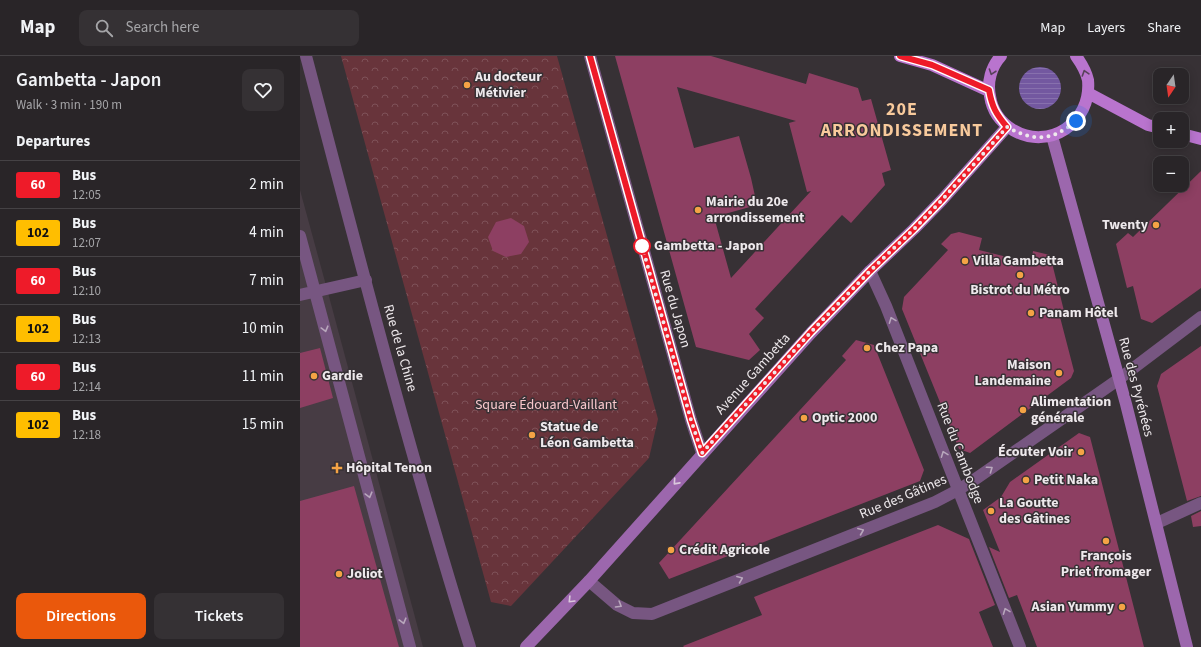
<!DOCTYPE html>
<meta charset="utf-8">
<style>
body{margin:0;font-family:"Source Sans 3",sans-serif;background:#353134;color:#f1f3f6;height:100vh;display:flex;flex-direction:column;font-size:15px;white-space:nowrap}
*{box-sizing:border-box;margin:0}
p{font-size:13px;color:#a5a5a8}
.icon{flex:none;width:22px;height:22px;fill:none;stroke:currentColor;stroke-width:2;stroke-linecap:round;stroke-linejoin:round}
.map{position:relative;flex:1;overflow:hidden}
.side{display:flex;flex-direction:column;background:#292528;width:300px}
.side>*{flex:none}
.badge{padding:0 8px;border-radius:3px;font-size:14px;line-height:26px}
.needle{width:26px;rotate:193deg}
.controls{position:absolute;left:853px;top:12px;display:grid;gap:8px}
.controls a{display:grid;place-items:center;width:36px;height:36px;border-radius:8px;background:#292528;box-shadow:0 2px 10px #0003,0 0 0 1px #454245;font-size:20px}
.you{position:absolute;width:20px;height:20px;margin:-10px;border:3px solid #fff;border-radius:50%;background:#1a73e8;box-shadow:0 0 0 6px #1a73e833}
.map>.badge{position:absolute;translate:-50% -50%;box-shadow:0 0 0 2px #fff}
h2{padding:0 16px;font-size:15px;line-height:36px}
.round{display:grid;place-items:center;flex:none;width:42px;height:42px;border-radius:8px;background:#353134}
.headline{display:flex;align-items:center;justify-content:space-between;height:68px;padding:0 16px}
h1{font-size:19px;font-weight:600;line-height:30px}
.cta{display:flex;gap:8px;margin-top:auto;padding:8px 16px}
.cta a{flex:1;height:46px;border-radius:8px;background:#ea580c;color:#fff;font-size:16px;font-weight:600;line-height:46px;text-align:center}
.cta a+a{background:#353134;color:#f1f3f6}
ul{padding:0;list-style:none}
li{display:flex;align-items:center;gap:12px;height:48px;padding:0 16px;border-top:1px solid #454245}
li div{flex:1}
li b{display:block;font-size:15px}
li em{font-style:normal}
li .badge{min-width:44px;font-weight:700;text-align:center}
header{display:flex;align-items:center;gap:24px;box-sizing:border-box;height:56px;padding:0 20px;background:#292528;border-bottom:1px solid #454245}
header strong{font-size:19px}
nav{display:flex;gap:22px;margin-inline-start:auto;font-size:14px}
.search{width:280px;height:36px;background:#353134;display:flex;align-items:center;gap:10px;box-sizing:border-box;padding:0 14px;border-radius:8px;color:#a5a5a8;font-size:15px}
main{display:flex;flex:1;min-height:0}
.map>svg:first-child{display:block}
</style>
<header>
<strong>Map</strong>
<div class="search"><svg class="icon" aria-label="search" viewBox="0 0 24 24"><circle cx="10" cy="10" r="6"/><path d="M15 15l6 6"/></svg>Search here</div>
<nav><a>Map</a><a>Layers</a><a>Share</a></nav>
</header>
<main>
<section class="side">
<div class="headline"><div><h1>Gambetta - Japon</h1><p>Walk · 3 min · 190 m</p></div><a class="round"><svg class="icon" aria-label="heart" viewBox="0 0 24 24"><path d="M12 20l-8-8c-3-5 5-10 8-4 3-6 11-1 8 4z"/></svg></a></div>
<h2>Departures</h2>
<ul>
<li><span class="badge" style="background:#ee1b29;color:#fff">60</span><div><b>Bus</b><p>12:05</p></div><em>2 min</em></li>
<li><span class="badge" style="background:#ffbe00;color:#111">102</span><div><b>Bus</b><p>12:07</p></div><em>4 min</em></li>
<li><span class="badge" style="background:#ee1b29;color:#fff">60</span><div><b>Bus</b><p>12:10</p></div><em>7 min</em></li>
<li><span class="badge" style="background:#ffbe00;color:#111">102</span><div><b>Bus</b><p>12:13</p></div><em>10 min</em></li>
<li><span class="badge" style="background:#ee1b29;color:#fff">60</span><div><b>Bus</b><p>12:14</p></div><em>11 min</em></li>
<li><span class="badge" style="background:#ffbe00;color:#111">102</span><div><b>Bus</b><p>12:18</p></div><em>15 min</em></li>
</ul>
<div class="cta"><a>Directions</a><a>Tickets</a></div>
</section>
<div class="map">
<svg width="901" height="591" viewBox="0 0 901 591">
<defs>
<pattern id="park-crowns" width="20" height="18" patternUnits="userSpaceOnUse"><rect width="20" height="18" fill="#68343b"/><path d="M2 6a3 3 0 1 1 6 0M12 15a3 3 0 1 1 6 0" fill="none" stroke="#7e5158"/></pattern>
<pattern id="water-rules" width="6" height="5" patternUnits="userSpaceOnUse"><rect width="6" height="5" fill="#7358a0"/><path d="M0 2.5h6" fill="none" stroke="#8770ad"/></pattern>
</defs>
<rect width="100%" height="100%" fill="#373135"/>
<!-- built -->
<path fill="#473c44" d="M0,134L27,233L123,591H0Z"/>
<!-- park -->
<path fill="url(#park-crowns)" d="M41,0H257L358,363L349,402L211,550L191,546Z"/>
<!-- water -->
<path fill="url(#water-rules)" d="M719 32a21 21 0 1 1 42 0a21 21 0 1 1-42 0Z"/>
<!-- building -->
<path fill="#8d3f62" fill-rule="evenodd" d="M315,0H411L506,28L509,17L558,32L562,45L571,43L591,114L582,117L585,129L551,167L542,159L455,253L464,262L449,278L460,294L449,304L396,291ZM377,31L496,65L489,67L507,136L511,135L431,222L414,161L457,149L451,122L439,80L394,92Z
M901,115V232L852,267L841,263L833,230L827,232L816,188L828,177L833,181Z
M211,162L224,170L229,186L221,198L206,201L193,195L188,181L196,166Z
M659,176L682,182L679,194L731,207L733,195L750,199L765,259L760,261L774,315L771,322L670,397L659,393L602,253L604,241L648,194L641,188L651,178Z
M556,284L574,289L624,414L620,425L369,523L359,507L546,304L542,300Z
M901,290V440L887,445L857,330L861,318Z
M20,292L33,342L0,352V297Z
M779,377L790,381L844,591H737L717,539L709,542L689,491L700,496L683,454L701,441L710,426Z
M54,430L99,591H0V445Z
M901,455V470L893,471L891,460Z
M638,469L669,483L695,549L679,556L693,591H384L383,590L462,559L454,541Z"/>
<g fill="none" stroke-linecap="round" stroke-linejoin="round">
<!-- lane -->
<path stroke="#775681" stroke-width="12" d="M290,0L391,364L402,397
M0,180L110,591
M0,239L66,224
M857,467L901,447"/>
<!-- street -->
<path stroke="#775681" stroke-width="12" d="M6,0C58,198 109,396 170,591
M570,215L586,250L720,591
M289,525L317,549L333,557L352,558L635,446L658,434L674,424L819,323L901,261"/>
<!-- secondary -->
<path stroke="#9c67ad" stroke-width="12" d="M752,80L826,348L887,591
M226,591L289,525L511,277L570,215L614,173L642,144L707,71"/>
<!-- primary -->
<path stroke="#b974ce" stroke-width="12" d="M600,0L632,9L689,35
M701,0C691,11 687,26 690,40C692,54 700,66 713,74C749,95 792,67 788,24C786,15 781,7 776,0
M788,37L848,69L860,72
M882,78L901,83"/>
</g>
<!-- one-way arrows -->
<defs><path id="oneway-chevron" d="M-2-3.5L2.5 0L-2 3.5" fill="none" stroke-width="1.6" stroke-linecap="round" stroke-linejoin="round"/></defs>
<g stroke="#58425b">
<use href="#oneway-chevron" transform="translate(692 16) rotate(109)"/>
<use href="#oneway-chevron" transform="translate(785 17) rotate(-108)"/>
</g>
<g stroke="#b8a7bc">
<use href="#oneway-chevron" transform="translate(592 264) rotate(-111)"/>
<use href="#oneway-chevron" transform="translate(25 273) rotate(75)"/>
<use href="#oneway-chevron" transform="translate(644 398) rotate(-111)"/>
<use href="#oneway-chevron" transform="translate(690 413) rotate(-35)"/>
<use href="#oneway-chevron" transform="translate(69 439) rotate(75)"/>
<use href="#oneway-chevron" transform="translate(561 475) rotate(-22)"/>
<use href="#oneway-chevron" transform="translate(440 523) rotate(-22)"/>
<use href="#oneway-chevron" transform="translate(319 549) rotate(31)"/>
<use href="#oneway-chevron" transform="translate(706 555) rotate(-111)"/>
<use href="#oneway-chevron" transform="translate(103 565) rotate(75)"/>
</g>
<g stroke="#dac8dc">
<use href="#oneway-chevron" transform="translate(376 426) rotate(132)"/>
<use href="#oneway-chevron" transform="translate(271 544) rotate(134)"/>
</g>
<g fill="none" stroke-linecap="round" stroke-linejoin="round">
<!-- line casing -->
<g stroke="#fff" stroke-width="9">
<path id="line" d="M290,0L391,364L402,397L511,276L570,215L614,173L642,144L707,71C696,58 692,51 689,34L632,9L600,0"/>
</g>
<!-- line -->
<use href="#line" stroke="#ee1b29" stroke-width="6"/>
<!-- walk -->
<path stroke="#eee9ec" stroke-width="4" stroke-dasharray="0 7.2" d="M342,190L391,364L402,397L511,276L570,215L614,173L642,144L707,71C735,86 752,85 776,65"/>
</g>
<!-- markers -->
<g fill="#f4a345" stroke="#373135" stroke-width="1.5">
<circle cx="167" cy="29" r="4"/>
<circle cx="398" cy="154" r="4"/>
<circle cx="856" cy="169" r="4"/>
<circle cx="665" cy="205" r="4"/>
<circle cx="720" cy="219" r="4"/>
<circle cx="731" cy="257" r="4"/>
<circle cx="567" cy="292" r="4"/>
<circle cx="759" cy="317" r="4"/>
<circle cx="14" cy="320" r="4"/>
<circle cx="723" cy="354" r="4"/>
<circle cx="504" cy="362" r="4"/>
<circle cx="232" cy="379" r="4"/>
<circle cx="781" cy="396" r="4"/>
<path d="M35 406h4v4h4v4h-4v4h-4v-4h-4v-4h4z"/>
<circle cx="726" cy="424" r="4"/>
<circle cx="691" cy="455" r="4"/>
<circle cx="806" cy="485" r="4"/>
<circle cx="371" cy="494" r="4"/>
<circle cx="39" cy="518" r="4"/>
<circle cx="822" cy="551" r="4"/>
</g>
<circle fill="#fff" stroke="#ee1b29" stroke-width="2" cx="342" cy="190" r="8"/>
<g text-anchor="middle" dominant-baseline="central" stroke-width="3" stroke-linejoin="round" paint-order="stroke">
<!-- poi labels -->
<g font-size="14" font-weight="bold" fill="#eee9ec" stroke="#373135" text-anchor="start">
<text x="175" y="21">Au docteur<tspan x="175" dy="16">Métivier</tspan></text>
<text x="406" y="146">Mairie du 20e<tspan x="406" dy="16">arrondissement</tspan></text>
<text x="848" y="169" text-anchor="end">Twenty</text>
<text x="673" y="205">Villa Gambetta</text>
<text x="720" y="234" text-anchor="middle">Bistrot du Métro</text>
<text x="739" y="257">Panam Hôtel</text>
<text x="575" y="292">Chez Papa</text>
<text x="751" y="309" text-anchor="end">Maison<tspan x="751" dy="16">Landemaine</tspan></text>
<text x="22" y="320">Gardie</text>
<text x="731" y="346">Alimentation<tspan x="731" dy="16">générale</tspan></text>
<text x="512" y="362">Optic 2000</text>
<text x="240" y="371">Statue de<tspan x="240" dy="16">Léon Gambetta</tspan></text>
<text x="773" y="396" text-anchor="end">Écouter Voir</text>
<text x="46" y="412">Hôpital Tenon</text>
<text x="734" y="424">Petit Naka</text>
<text x="699" y="447">La Goutte<tspan x="699" dy="16">des Gâtines</tspan></text>
<text x="379" y="494">Crédit Agricole</text>
<text x="806" y="500" text-anchor="middle">François<tspan x="806" dy="16">Priet fromager</tspan></text>
<text x="47" y="518">Joliot</text>
<text x="814" y="551" text-anchor="end">Asian Yummy</text>
</g>
<!-- stop labels -->
<g font-size="14" font-weight="bold" fill="#eee9ec" stroke="#373135" text-anchor="start">
<text x="354" y="190">Gambetta - Japon</text>
</g>
<!-- street labels -->
<g font-size="14" fill="#eee9ec" stroke="#373135">
<text transform="translate(375 253) rotate(74)">Rue du Japon</text>
<text transform="translate(100 292) rotate(74)">Rue de la Chine</text>
<text transform="translate(453 318) rotate(-48)">Avenue Gambetta</text>
<text transform="translate(836 331) rotate(75)">Rue des Pyrénées</text>
<text transform="translate(660 397) rotate(69)">Rue du Cambodge</text>
<text transform="translate(603 441) rotate(-23)">Rue des Gâtines</text>
</g>
<!-- park labels -->
<g font-size="14" fill="#f9c7cc" stroke="#373135">
<text x="246" y="349">Square Édouard-Vaillant</text>
</g>
<!-- district labels -->
<g font-size="18" font-weight="bold" letter-spacing="1" fill="#f8ca9c" stroke="#373135">
<text x="602" y="53">20E<tspan x="602" dy="21">ARRONDISSEMENT</tspan></text>
</g>
</g>
</svg>
<div class="controls">
<a><svg class="needle" viewBox="-14 -14 28 28"><path d="M0-13l5 13h-10z" fill="#e53935"/><path d="M0 13l5-13h-10z" fill="#a5a5a8"/></svg></a>
<a>+</a>
<a>−</a>
</div>
<div class="you" style="left:776px;top:65px"></div>
</div>
</main>
